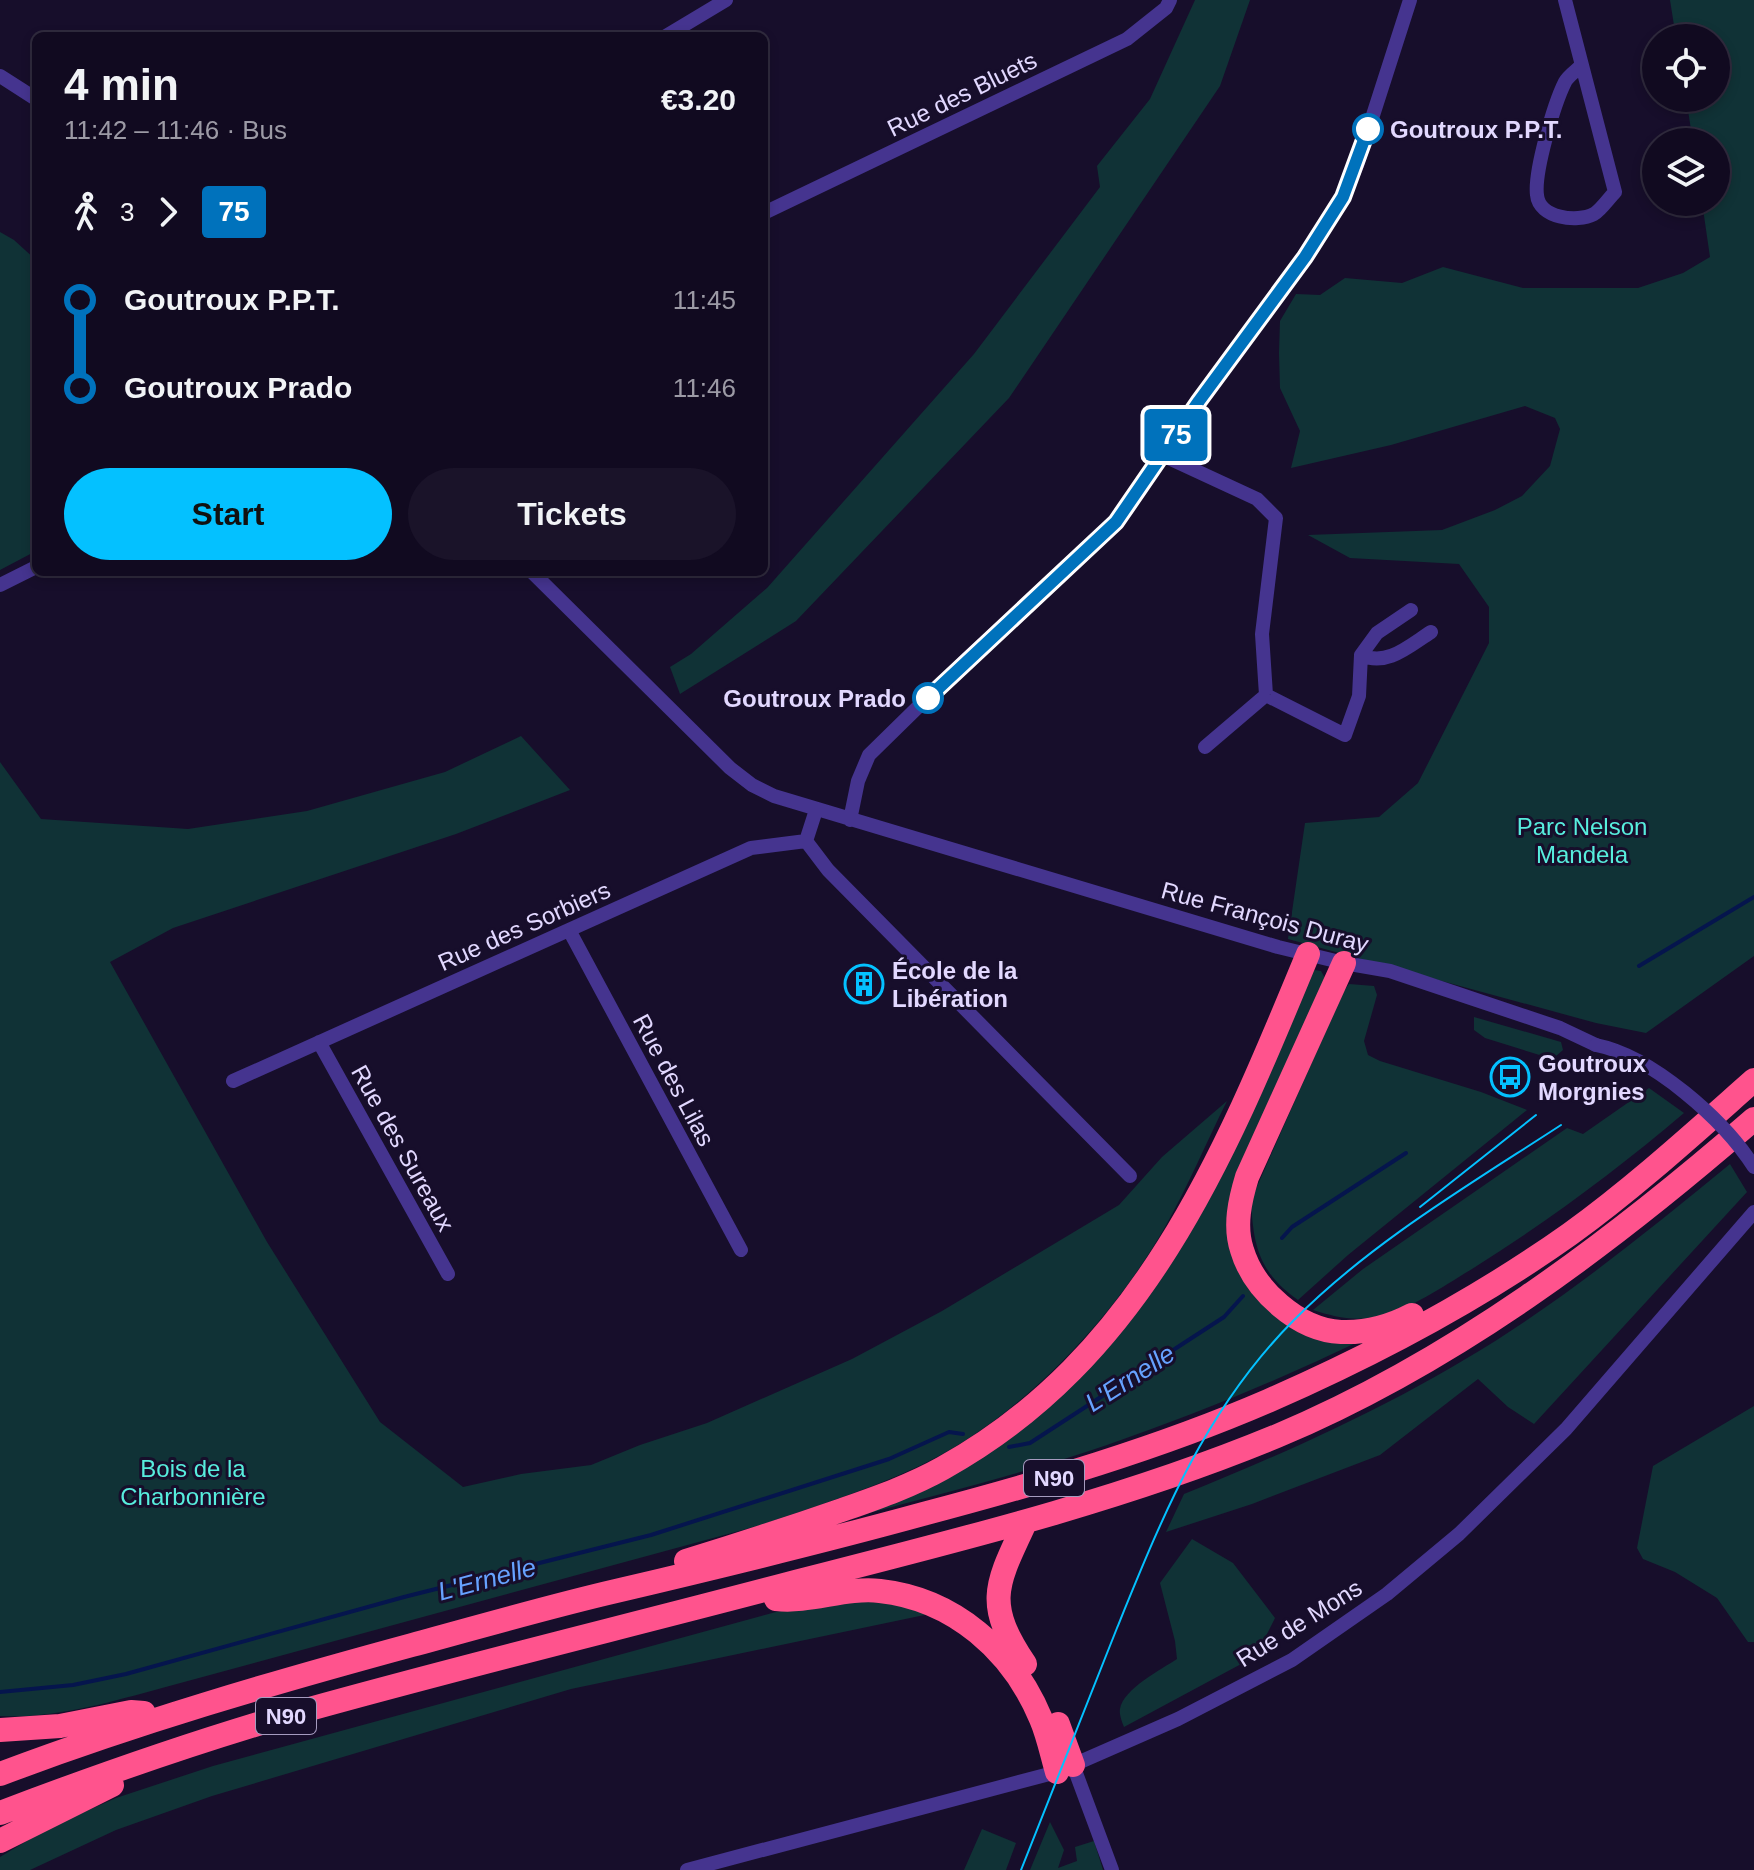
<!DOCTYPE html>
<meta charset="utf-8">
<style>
body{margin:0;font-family:Arial,sans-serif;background:#1a1329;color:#f1f3f6;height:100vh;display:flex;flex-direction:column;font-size:30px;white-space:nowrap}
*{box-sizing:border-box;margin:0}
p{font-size:26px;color:#9c9aa5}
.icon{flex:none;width:44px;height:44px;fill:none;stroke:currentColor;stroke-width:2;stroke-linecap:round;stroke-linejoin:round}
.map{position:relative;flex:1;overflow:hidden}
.details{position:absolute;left:32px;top:32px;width:736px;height:544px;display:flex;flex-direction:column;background:#110a20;border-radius:12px;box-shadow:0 4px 12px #0003,0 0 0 2px #302b3e}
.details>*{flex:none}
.badge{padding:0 16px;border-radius:6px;font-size:28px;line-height:52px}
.buttons{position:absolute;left:1642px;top:24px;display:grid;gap:16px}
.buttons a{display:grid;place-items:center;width:88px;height:88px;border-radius:50%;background:#110a20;box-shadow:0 4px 12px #0003,0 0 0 2px #302b3e;font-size:40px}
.map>.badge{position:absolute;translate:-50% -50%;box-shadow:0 0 0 4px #fff}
.legs{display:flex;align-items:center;gap:12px;height:88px;padding:0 32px;font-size:26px}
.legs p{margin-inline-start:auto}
.headline{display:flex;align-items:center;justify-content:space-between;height:136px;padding:0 32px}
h1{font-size:44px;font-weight:700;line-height:60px}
.action{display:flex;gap:16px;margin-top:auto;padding:16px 32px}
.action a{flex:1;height:92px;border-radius:48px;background:#04c1ff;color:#111;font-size:32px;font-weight:700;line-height:92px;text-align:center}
.action a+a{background:#1a1329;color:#f1f3f6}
ul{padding:0 32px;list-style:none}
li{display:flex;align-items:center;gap:28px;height:88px;font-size:30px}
li i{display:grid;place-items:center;width:12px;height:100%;margin:0 10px;background:currentColor}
li i::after{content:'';width:20px;height:20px;margin:-10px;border:6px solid;border-radius:50%;background:#110a20}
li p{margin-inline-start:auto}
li:first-child i{background:linear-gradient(#0000 50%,currentColor 0)}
li:last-child i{background:linear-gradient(currentColor 50%,#0000 0)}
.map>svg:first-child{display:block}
</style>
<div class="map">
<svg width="1754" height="1870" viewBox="0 0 1754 1870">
<rect width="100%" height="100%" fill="#170e2b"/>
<!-- green -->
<path fill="#103236" d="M1195,0H1250L1220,86L1009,398L796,621L680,694L670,667L691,654L767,588L974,354L1100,187L1097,166L1150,99Z
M1670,0H1754V956L1646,1033L1596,1023L1288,939L1305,823L1379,817L1418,783L1489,643V607L1459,564L1350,558L1308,535L1442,530L1495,510L1522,496L1550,466L1560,429L1555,418L1525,406L1391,445L1291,468L1300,431L1280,388L1279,353L1280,321L1296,294L1320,295L1345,278L1402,283L1443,267L1523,288H1638L1683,273L1710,257L1702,202H1716V142H1693L1686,98H1716V38H1676Z
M0,232L14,240L36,260V551L0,570Z
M521,736L570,790L456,834L173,928L110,962L267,1242L380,1422L463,1487L521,1474L591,1465L640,1445L707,1423L852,1359L942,1311L1119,1205L1162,1157L1227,1101C1206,1143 1188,1186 1165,1227C1111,1322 1016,1422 915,1468C865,1491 813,1507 761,1525L162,1688C110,1702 54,1719 0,1716V762L41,819L188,829L307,811L445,772Z
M1314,970L1321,971L1326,980L1252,1146L1247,1278L1362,1340C1279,1380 1194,1415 1107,1445C1028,1472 946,1492 866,1514L1099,1354Z
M1349,984L1374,986L1377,995L1364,1041L1368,1055L1380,1061L1481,1092L1527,1110L1348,1255L1298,1300C1259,1273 1253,1245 1251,1200L1343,992Z
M1474,1017L1561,1042L1563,1050L1556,1056L1546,1057L1485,1038L1474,1030Z
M1649,1088L1684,1113C1617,1170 1547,1222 1472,1269C1442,1287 1413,1308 1379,1316C1355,1322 1335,1317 1313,1310L1363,1269L1567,1128L1583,1134Z
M1730,1164L1747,1192L1534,1424L1508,1407L1478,1379L1380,1455L1252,1504L1166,1532L1184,1494C1303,1446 1421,1392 1527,1320C1598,1272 1664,1218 1730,1164Z
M1754,1406V1642H1748L1717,1598L1675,1572L1643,1559L1637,1548L1653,1466Z
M1192,1539L1233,1563L1275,1618L1256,1656L1124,1727C1122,1722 1119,1714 1120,1709C1123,1689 1162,1669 1177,1659L1175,1641L1160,1583Z
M836,1601L899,1603L934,1613L571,1689L212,1796L116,1830L30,1870H0V1857L50,1827L116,1798L213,1766L776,1612Z
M1050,1822L1064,1850L1058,1868L1077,1861L1075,1847L1094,1841L1103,1870H1030Z
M982,1829L1016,1843L1006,1870H964Z"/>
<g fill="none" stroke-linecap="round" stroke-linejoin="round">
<!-- stream -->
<path stroke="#05154d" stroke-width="4" d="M1639,966L1754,897
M1282,1238L1292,1227L1406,1153
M1009,1447L1030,1443L1224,1317L1243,1296
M0,1692L73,1685L126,1674L404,1597L651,1535L889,1459L949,1432L963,1434"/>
<!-- street -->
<path stroke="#45348f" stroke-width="14" d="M1565,0L1615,192C1609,198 1601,210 1594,214C1577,223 1539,218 1537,195C1534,172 1554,104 1565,82C1568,76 1577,70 1582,65
M666,36L726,0
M0,76L36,99
M764,213L1127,39L1166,8L1170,0
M1162,455L1257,499L1276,518L1262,634L1266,695L1345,735L1359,696L1361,655L1377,633L1411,610
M532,572L730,768L752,785L774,796L1278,947L1344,963L1390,971L1560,1028L1596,1045
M0,585L36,567
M1361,655C1387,667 1409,646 1431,632
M1205,747L1266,695
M850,820L858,781L869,755L967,659L1116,522L1199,401L1305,257L1343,197L1357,165L1410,0
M806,841L828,870L1130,1176
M569,930L741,1250
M319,1042L448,1274
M233,1081L751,848L806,841L816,810
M1073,1765L1112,1870
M687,1870L1057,1772L1178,1719L1292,1660L1387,1594L1459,1534L1566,1429L1754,1212"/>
<!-- highway -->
<path stroke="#ff538d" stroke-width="24" d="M1344,963L1247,1177C1240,1200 1234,1226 1242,1250C1254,1290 1298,1330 1341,1332C1366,1333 1391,1326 1412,1315
M686,1561C738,1545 790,1528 842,1510C876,1498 911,1486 943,1468C1143,1357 1225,1155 1308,954
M776,1599C810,1603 845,1587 880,1591C954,1599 1013,1651 1041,1719C1048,1735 1052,1755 1057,1772
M1025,1664C984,1603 996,1585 1025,1523
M1058,1724L1073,1765
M0,1730L60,1726L131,1712L144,1713
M0,1774C135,1723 272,1683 412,1645C479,1627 547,1607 616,1591C718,1567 821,1542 923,1514C1040,1483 1157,1449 1268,1401C1373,1355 1477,1300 1570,1234C1635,1187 1694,1133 1754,1080
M0,1813C92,1778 186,1745 281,1717C450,1669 621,1628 791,1583C955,1541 1120,1501 1277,1436C1453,1362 1610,1244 1754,1119
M0,1841L112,1785"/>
<!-- tram -->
<path stroke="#04c1ff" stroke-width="2" d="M1420,1207L1536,1115
M1021,1870C1053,1790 1085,1709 1117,1628C1163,1515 1205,1410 1293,1321C1370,1243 1469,1185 1561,1125"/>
<!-- street-bridge -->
<path stroke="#45348f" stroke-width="14" d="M1596,1045C1652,1056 1724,1120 1754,1167"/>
</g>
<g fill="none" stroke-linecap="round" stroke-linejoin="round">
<!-- line-1 casing -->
<g stroke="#fff" stroke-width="18">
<path id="line-1" d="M928,698L1116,522L1199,401L1305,257L1343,197L1368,129"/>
</g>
<!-- line-1 -->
<use href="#line-1" stroke="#0072bc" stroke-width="12"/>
</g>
<!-- icons -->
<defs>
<g id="building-ring" transform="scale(2)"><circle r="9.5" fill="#170e2b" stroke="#04c1ff" stroke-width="1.5"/><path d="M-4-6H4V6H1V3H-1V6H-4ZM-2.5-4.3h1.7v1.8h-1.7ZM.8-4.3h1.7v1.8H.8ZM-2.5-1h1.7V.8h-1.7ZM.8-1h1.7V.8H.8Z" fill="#04c1ff"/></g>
<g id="bus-ring" transform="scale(2)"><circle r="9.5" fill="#170e2b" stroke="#04c1ff" stroke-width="1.5"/><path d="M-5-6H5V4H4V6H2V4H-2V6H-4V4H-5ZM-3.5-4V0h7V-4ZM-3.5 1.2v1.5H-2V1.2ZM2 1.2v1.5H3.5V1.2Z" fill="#04c1ff"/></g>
</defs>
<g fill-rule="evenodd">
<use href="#building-ring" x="864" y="984"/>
<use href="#bus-ring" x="1510" y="1077"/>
</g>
<!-- markers -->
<g fill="#fff" stroke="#0072bc" stroke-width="4">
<circle cx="1368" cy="129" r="14"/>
<circle cx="928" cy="698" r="14"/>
</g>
<g text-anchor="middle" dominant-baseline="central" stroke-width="6" stroke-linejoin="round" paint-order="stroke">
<!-- shield labels -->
<g fill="#170e2b" stroke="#a59bbf" stroke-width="2">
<rect x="1024" y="1460" width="60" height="36" rx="6"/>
<rect x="256" y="1698" width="60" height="36" rx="6"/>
</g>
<g font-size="22" font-weight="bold" fill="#e2d8ff">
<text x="1054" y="1478">N90</text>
<text x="286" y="1716">N90</text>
</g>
<!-- street labels -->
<g font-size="24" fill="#e2d8ff" stroke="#170e2b">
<text transform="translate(962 94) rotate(-26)">Rue des Bluets</text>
<text transform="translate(1265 917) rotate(15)">Rue François Duray</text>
<text transform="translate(524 926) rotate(-24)">Rue des Sorbiers</text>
<text transform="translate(674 1080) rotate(62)">Rue des Lilas</text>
<text transform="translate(403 1148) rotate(61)">Rue des Sureaux</text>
<text transform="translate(1299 1623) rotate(-32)">Rue de Mons</text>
</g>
<!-- stop labels -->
<g font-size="24" font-weight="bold" fill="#e2d8ff" stroke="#170e2b" text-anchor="start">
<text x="1390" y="129">Goutroux P.P.T.</text>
<text x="906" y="698" text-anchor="end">Goutroux Prado</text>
</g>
<!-- park labels -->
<g font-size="24" fill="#57eddd" stroke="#170e2b">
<text x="1582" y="826">Parc Nelson<tspan x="1582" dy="28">Mandela</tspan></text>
<text x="193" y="1468">Bois de la<tspan x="193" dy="28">Charbonnière</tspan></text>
</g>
<!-- poi labels -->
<g font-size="24" font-weight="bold" fill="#e2d8ff" stroke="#170e2b" text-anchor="start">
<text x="892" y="970">École de la<tspan x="892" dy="28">Libération</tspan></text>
<text x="1538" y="1063">Goutroux<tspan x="1538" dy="28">Morgnies</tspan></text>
</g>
<!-- water labels -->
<g font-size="26" font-style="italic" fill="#66a2ff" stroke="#170e2b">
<text transform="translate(1130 1378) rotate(-33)">L'Ernelle</text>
<text transform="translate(487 1579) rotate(-15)">L'Ernelle</text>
</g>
</g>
</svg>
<div class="buttons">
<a><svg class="icon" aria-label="locate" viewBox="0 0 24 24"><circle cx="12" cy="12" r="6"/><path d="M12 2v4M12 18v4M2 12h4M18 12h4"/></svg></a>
<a><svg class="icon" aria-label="layers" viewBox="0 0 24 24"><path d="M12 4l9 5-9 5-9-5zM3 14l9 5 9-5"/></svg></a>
</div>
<b class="badge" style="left:1176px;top:435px;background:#0072bc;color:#fff">75</b>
<section class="details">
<div class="headline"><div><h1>4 min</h1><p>11:42 – 11:46 · Bus</p></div><b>€3.20</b></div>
<div class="legs"><svg class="icon" aria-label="walk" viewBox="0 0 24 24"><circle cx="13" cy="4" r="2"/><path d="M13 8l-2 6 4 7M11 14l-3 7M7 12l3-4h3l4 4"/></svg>3<svg class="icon" aria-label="forward" viewBox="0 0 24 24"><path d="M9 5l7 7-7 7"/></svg><b class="badge" style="background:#0072bc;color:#fff">75</b></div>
<ul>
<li><i style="color:#0072bc"></i><b>Goutroux P.P.T.</b><p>11:45</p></li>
<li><i style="color:#0072bc"></i><b>Goutroux Prado</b><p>11:46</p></li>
</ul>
<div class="action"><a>Start</a><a>Tickets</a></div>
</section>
</div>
